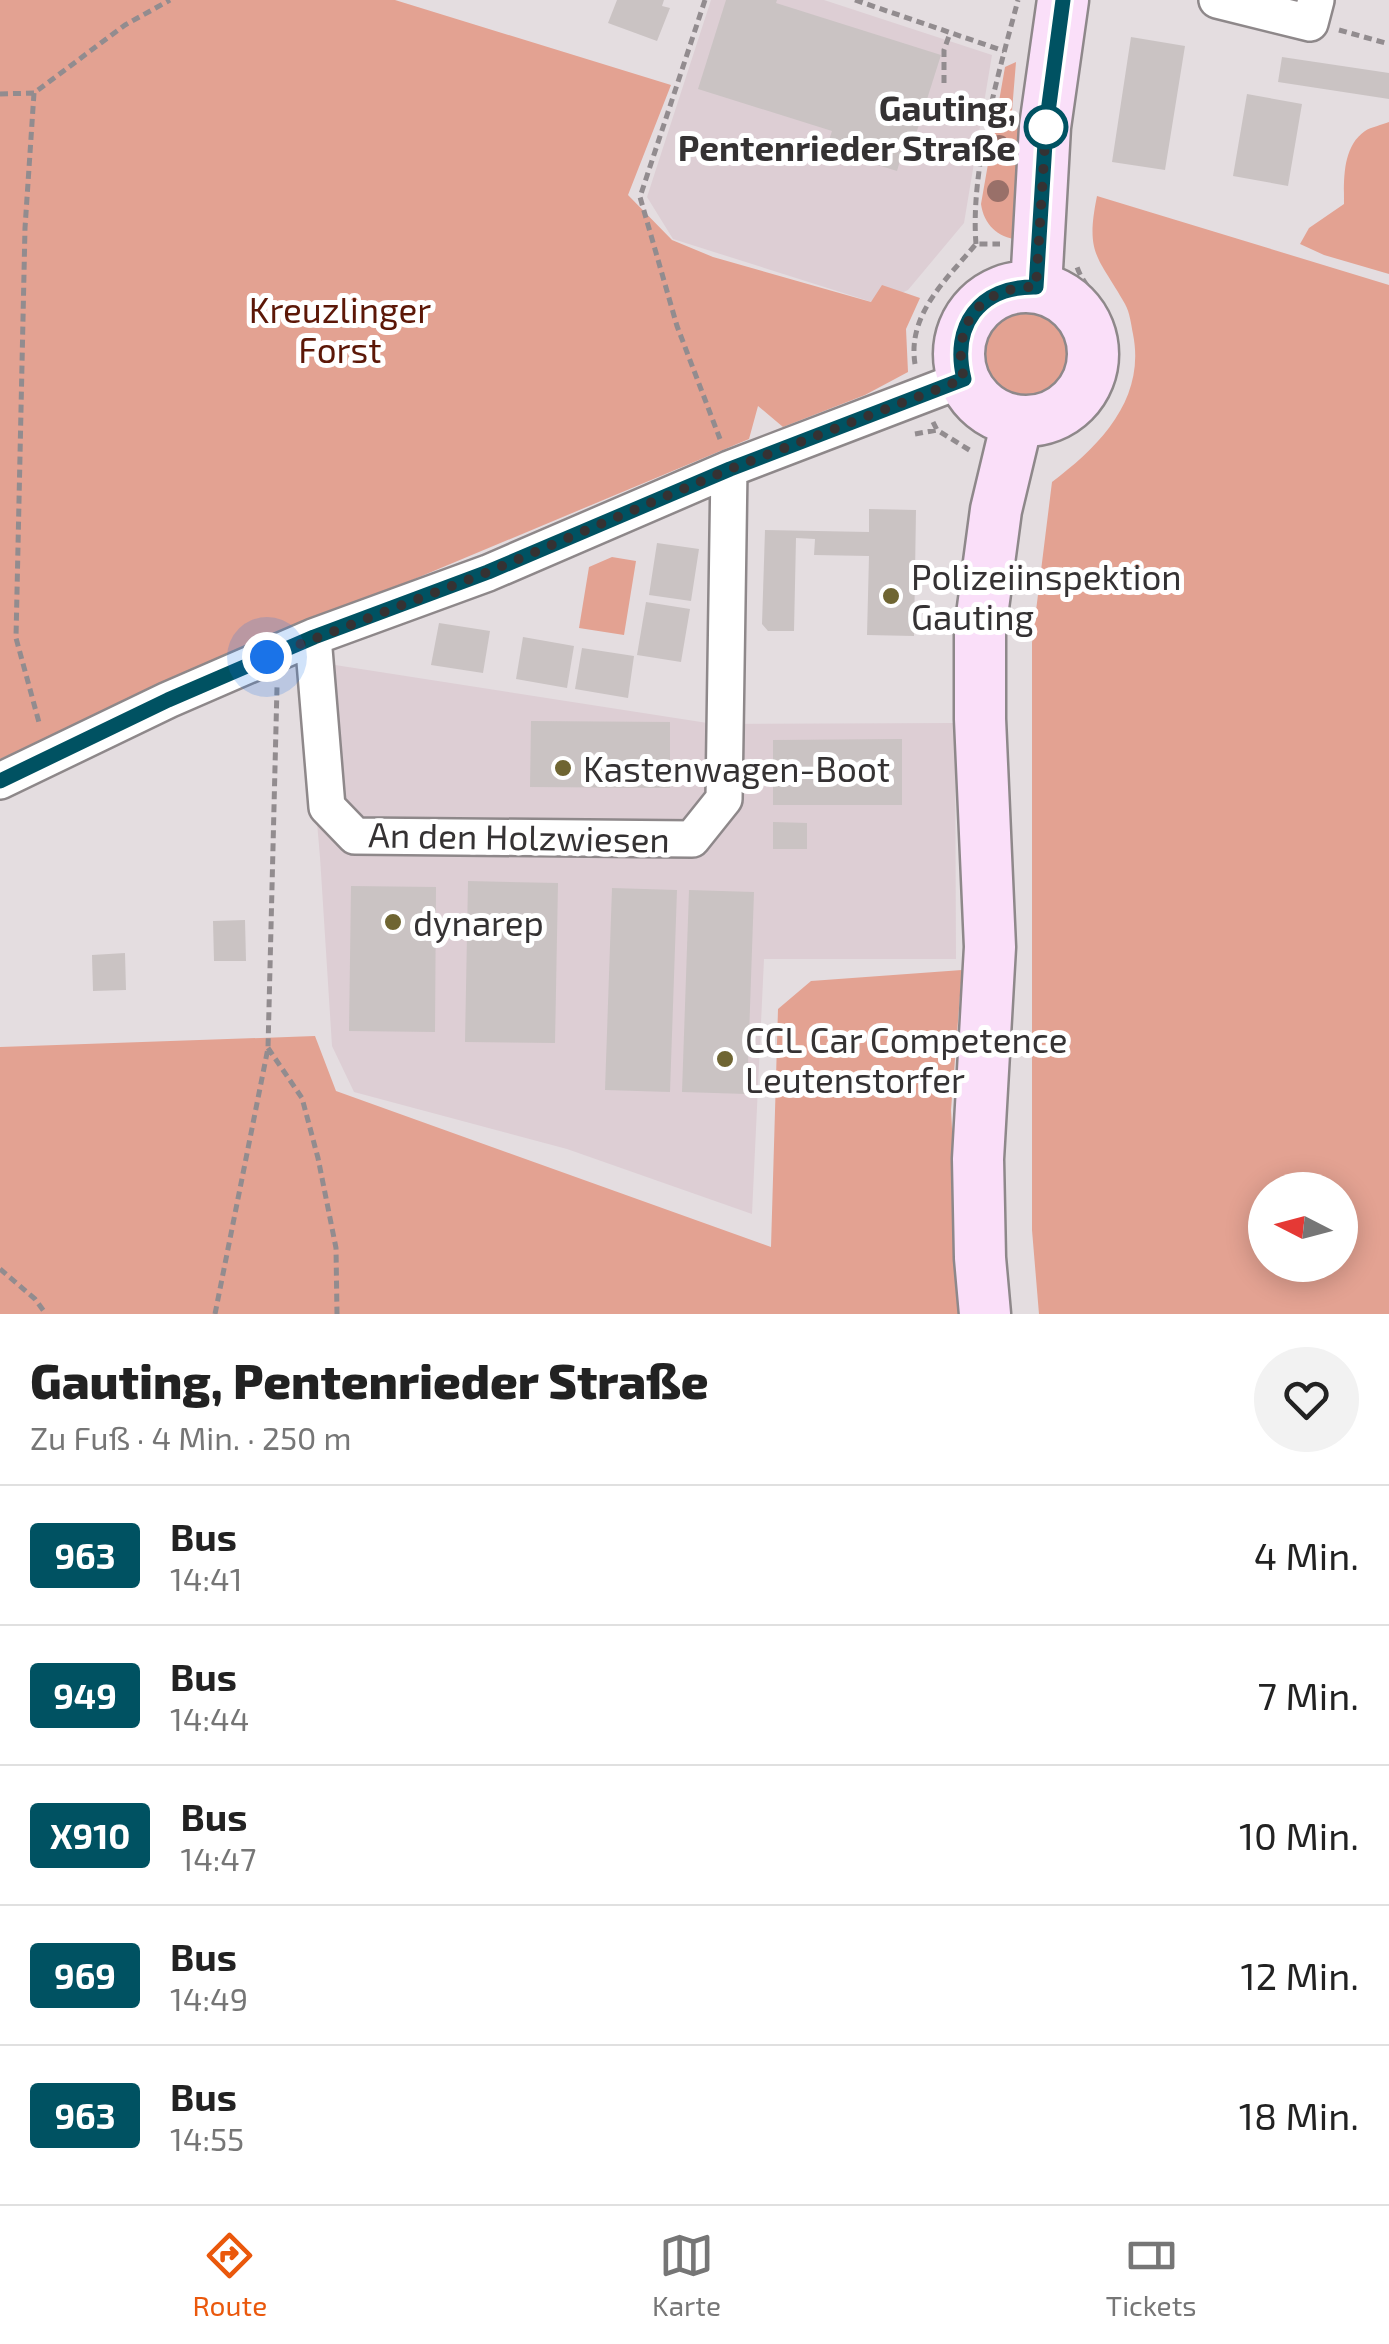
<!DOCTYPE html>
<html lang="de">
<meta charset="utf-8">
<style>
body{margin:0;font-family:"Exo 2",sans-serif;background:#f2f2f2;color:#222;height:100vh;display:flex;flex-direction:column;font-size:38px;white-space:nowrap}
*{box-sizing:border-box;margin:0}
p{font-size:32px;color:#767676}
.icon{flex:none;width:55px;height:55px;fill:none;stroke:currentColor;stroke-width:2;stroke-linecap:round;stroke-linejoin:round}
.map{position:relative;height:1314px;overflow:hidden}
.drawer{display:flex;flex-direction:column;background:#fff;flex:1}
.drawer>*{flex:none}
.badge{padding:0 20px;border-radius:8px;font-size:35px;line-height:65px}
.needle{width:65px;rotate:276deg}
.tools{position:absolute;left:1248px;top:1172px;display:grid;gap:20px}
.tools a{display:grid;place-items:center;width:110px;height:110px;border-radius:50%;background:#fff;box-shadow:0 5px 25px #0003;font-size:50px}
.you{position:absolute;width:50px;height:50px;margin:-25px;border:8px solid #fff;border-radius:50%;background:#1a73e8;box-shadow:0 0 0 15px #1a73e833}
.map>.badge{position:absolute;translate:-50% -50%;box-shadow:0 0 0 5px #fff}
.round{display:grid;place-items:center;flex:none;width:105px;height:105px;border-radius:52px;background:#f2f2f2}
.head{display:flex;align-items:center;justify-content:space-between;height:170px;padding:0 30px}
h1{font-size:48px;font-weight:800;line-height:75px}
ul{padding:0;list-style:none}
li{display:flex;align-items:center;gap:30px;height:140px;padding:0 30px;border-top:2px solid #e0e0e0}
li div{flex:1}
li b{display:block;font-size:38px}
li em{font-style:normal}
li .badge{min-width:110px;font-weight:700;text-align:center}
.tabs{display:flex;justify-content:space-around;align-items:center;height:140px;border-top:2px solid #e0e0e0;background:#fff;font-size:28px;color:#767676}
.tabs a{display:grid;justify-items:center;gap:5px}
.tabs .current{color:#ea580c}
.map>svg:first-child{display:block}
</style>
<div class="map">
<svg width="1389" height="1314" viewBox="0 0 1389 1314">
<rect width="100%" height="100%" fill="#e4dde0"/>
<!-- built -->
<path fill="#ddced4" d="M711,0H824L992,55L964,223L908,290L878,304L673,239L647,197Z
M303,660L714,724L955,723L956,959H764L752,1214L567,1149L354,1092L332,1046L320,857Z"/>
<!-- green -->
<path fill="#e3a292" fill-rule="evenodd" d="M0,0H395L671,85L628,195L672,240L713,257L871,302L882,285L920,298L906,329L908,372L865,395L783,427L758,406L749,439L245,650L0,759Z
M1016,62L1011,123L1023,126L1020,240C998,238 984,225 981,204L1005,67Z
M1389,122V274L1324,255L1300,244L1309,228L1344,204C1344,180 1342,147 1365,131C1371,127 1382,125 1389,122Z
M1097,196L1389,285V1314H1039L1032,1230V643L1052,482C1100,446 1146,399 1133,334C1131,324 1130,313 1125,304C1098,256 1085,255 1097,196ZM1265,1190H1340V1265H1265Z
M973 355a53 53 0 1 1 106 0a53 53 0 1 1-106 0Z
M612,557L636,561L624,635L579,628L589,567Z
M962,970L951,1110L962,1314H0V1047L315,1036L336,1091L771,1247L778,1009L811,981Z"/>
<!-- building -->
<path fill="#cac3c3" d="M617,0H664L662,6L670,8L657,41L608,23Z
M726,0H777L776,3L941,55L909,156L902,154L897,171L826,149L832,131L698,89Z
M1131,37L1185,46L1165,170L1112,162Z
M1282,57L1389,73V99L1278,82Z
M1247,94L1302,104L1288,186L1233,176Z
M869,509L916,510L914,636L867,635L869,556L814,555L815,539L796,538L794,631H768L762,624L765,530L869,532Z
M657,543L699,549L691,601L649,595Z
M646,602L690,609L681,662L637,655Z
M439,623L490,631L483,673L431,665Z
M523,637L574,646L567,688L516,679Z
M582,648L634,656L628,698L575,689Z
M531,721L670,722V788L530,787Z
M902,739V805H773V740Z
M773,822L807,823V849H773Z
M468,881L558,883L555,1043L465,1042Z
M351,886L436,887L435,1032L349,1031Z
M612,888L677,890L670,1092L605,1090Z
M689,890L754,892L747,1094L682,1092Z
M245,920L246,961H214L213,921Z
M125,953L126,990L93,991L92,955Z"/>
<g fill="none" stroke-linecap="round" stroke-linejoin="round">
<!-- street casing -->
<g stroke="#8e888a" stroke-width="40">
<path id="street" d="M1217,0L1310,23L1316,0
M313,637L327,807L355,836L692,839L724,799L729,469
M0,781L168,700L313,637L488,573L729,469L964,379"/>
</g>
<!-- secondary casing -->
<g stroke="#8e888a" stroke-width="55">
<path id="secondary" d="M959 354a67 67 0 1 1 134 0a67 67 0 1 1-134 0Z
M1036,287L1045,127L1063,0
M985,1314L980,1258L978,1159L990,947L980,719V630L996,510L1017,422"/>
</g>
<!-- path -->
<path stroke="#928c8f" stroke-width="5" stroke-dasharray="8 5" stroke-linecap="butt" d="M705,0L640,197L677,326L720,439
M855,0L1004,51
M1339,30L1389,44
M944,83V50L950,33
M34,93L25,228L16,638L40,726
M0,94L34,93L125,25L170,0
M976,244C970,170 999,72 1018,0
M915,364C907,314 947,279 976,244H1000
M933,422L937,430L971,451
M915,434L937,430
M1055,437C1068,426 1087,417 1098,403C1115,379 1118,340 1106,313C1098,296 1083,285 1077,267
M268,1048L302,1098L318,1158L336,1248L337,1314
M0,1269L35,1299L46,1314
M215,1314L268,1048L277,687"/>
<!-- street -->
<use href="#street" stroke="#fff" stroke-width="35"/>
<!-- secondary -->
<use href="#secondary" stroke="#fadff9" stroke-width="50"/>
</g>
<!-- trees -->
<g fill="#997069">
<circle cx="999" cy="146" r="11"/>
<circle cx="998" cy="191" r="11"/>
</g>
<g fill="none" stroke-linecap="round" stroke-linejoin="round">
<!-- line casing -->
<g stroke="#fff" stroke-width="22">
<path id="line" d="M0,781L168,700L314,637L488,572L730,469L964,379C951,326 979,286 1036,287L1046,127L1063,0"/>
</g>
<!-- line -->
<use href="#line" stroke="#005262" stroke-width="15"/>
<!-- walk -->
<path stroke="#353233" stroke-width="10" stroke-dasharray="0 18" d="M267,657L488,572L730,469L964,379C951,326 979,286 1036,287L1046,127"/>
</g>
<!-- markers -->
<circle fill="#fff" stroke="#005262" stroke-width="5" cx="1046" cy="127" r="20"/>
<g fill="#6f6532" stroke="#fff" stroke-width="4">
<circle cx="891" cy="596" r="10"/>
<circle cx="563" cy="768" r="10"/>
<circle cx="393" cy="922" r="10"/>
<circle cx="725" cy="1059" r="10"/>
</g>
<g text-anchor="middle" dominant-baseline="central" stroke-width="10" stroke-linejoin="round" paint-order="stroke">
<!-- stop labels -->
<g font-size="35" font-weight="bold" fill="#353233" stroke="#fff" text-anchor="end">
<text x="1016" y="107">Gauting,<tspan x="1016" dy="40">Pentenrieder Straße</tspan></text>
</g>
<!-- park labels -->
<g font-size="35" fill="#5c1707" stroke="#fff">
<text x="340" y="309">Kreuzlinger<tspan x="340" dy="40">Forst</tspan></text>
</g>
<!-- poi labels -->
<g font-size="35" fill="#353233" stroke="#fff" text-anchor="start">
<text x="911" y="576">Polizeiinspektion<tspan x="911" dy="40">Gauting</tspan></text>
<text x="583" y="768">Kastenwagen-Boot</text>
<text x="413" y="922">dynarep</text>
<text x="745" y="1039">CCL Car Competence<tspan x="745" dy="40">Leutenstorfer</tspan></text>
</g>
<!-- street labels -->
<g font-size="35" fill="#353233" stroke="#fff">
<text transform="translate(519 836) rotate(1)">An den Holzwiesen</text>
</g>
</g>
</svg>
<div class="tools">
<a><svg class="needle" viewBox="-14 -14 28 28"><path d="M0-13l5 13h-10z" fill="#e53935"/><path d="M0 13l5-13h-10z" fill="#767676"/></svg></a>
</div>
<div class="you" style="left:267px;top:657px"></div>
</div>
<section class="drawer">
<div class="head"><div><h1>Gauting, Pentenrieder Straße</h1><p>Zu Fuß · 4 Min. · 250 m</p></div><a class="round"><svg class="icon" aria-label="heart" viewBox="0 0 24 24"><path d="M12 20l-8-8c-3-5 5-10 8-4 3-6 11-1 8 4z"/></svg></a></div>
<ul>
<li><span class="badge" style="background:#005262;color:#fff">963</span><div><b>Bus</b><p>14:41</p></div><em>4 Min.</em></li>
<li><span class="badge" style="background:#005262;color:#fff">949</span><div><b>Bus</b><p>14:44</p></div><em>7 Min.</em></li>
<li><span class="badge" style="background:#005262;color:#fff">X910</span><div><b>Bus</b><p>14:47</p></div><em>10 Min.</em></li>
<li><span class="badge" style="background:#005262;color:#fff">969</span><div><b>Bus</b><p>14:49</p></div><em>12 Min.</em></li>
<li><span class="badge" style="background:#005262;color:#fff">963</span><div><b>Bus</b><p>14:55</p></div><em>18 Min.</em></li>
</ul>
</section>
<nav class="tabs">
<a class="current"><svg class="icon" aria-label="directions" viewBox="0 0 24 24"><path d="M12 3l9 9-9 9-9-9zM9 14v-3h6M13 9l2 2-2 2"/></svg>Route</a>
<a><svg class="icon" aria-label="map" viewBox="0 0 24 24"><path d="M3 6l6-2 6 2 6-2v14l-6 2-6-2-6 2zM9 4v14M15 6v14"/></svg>Karte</a>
<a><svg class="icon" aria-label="tickets" viewBox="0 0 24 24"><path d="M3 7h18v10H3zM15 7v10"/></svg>Tickets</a>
</nav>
